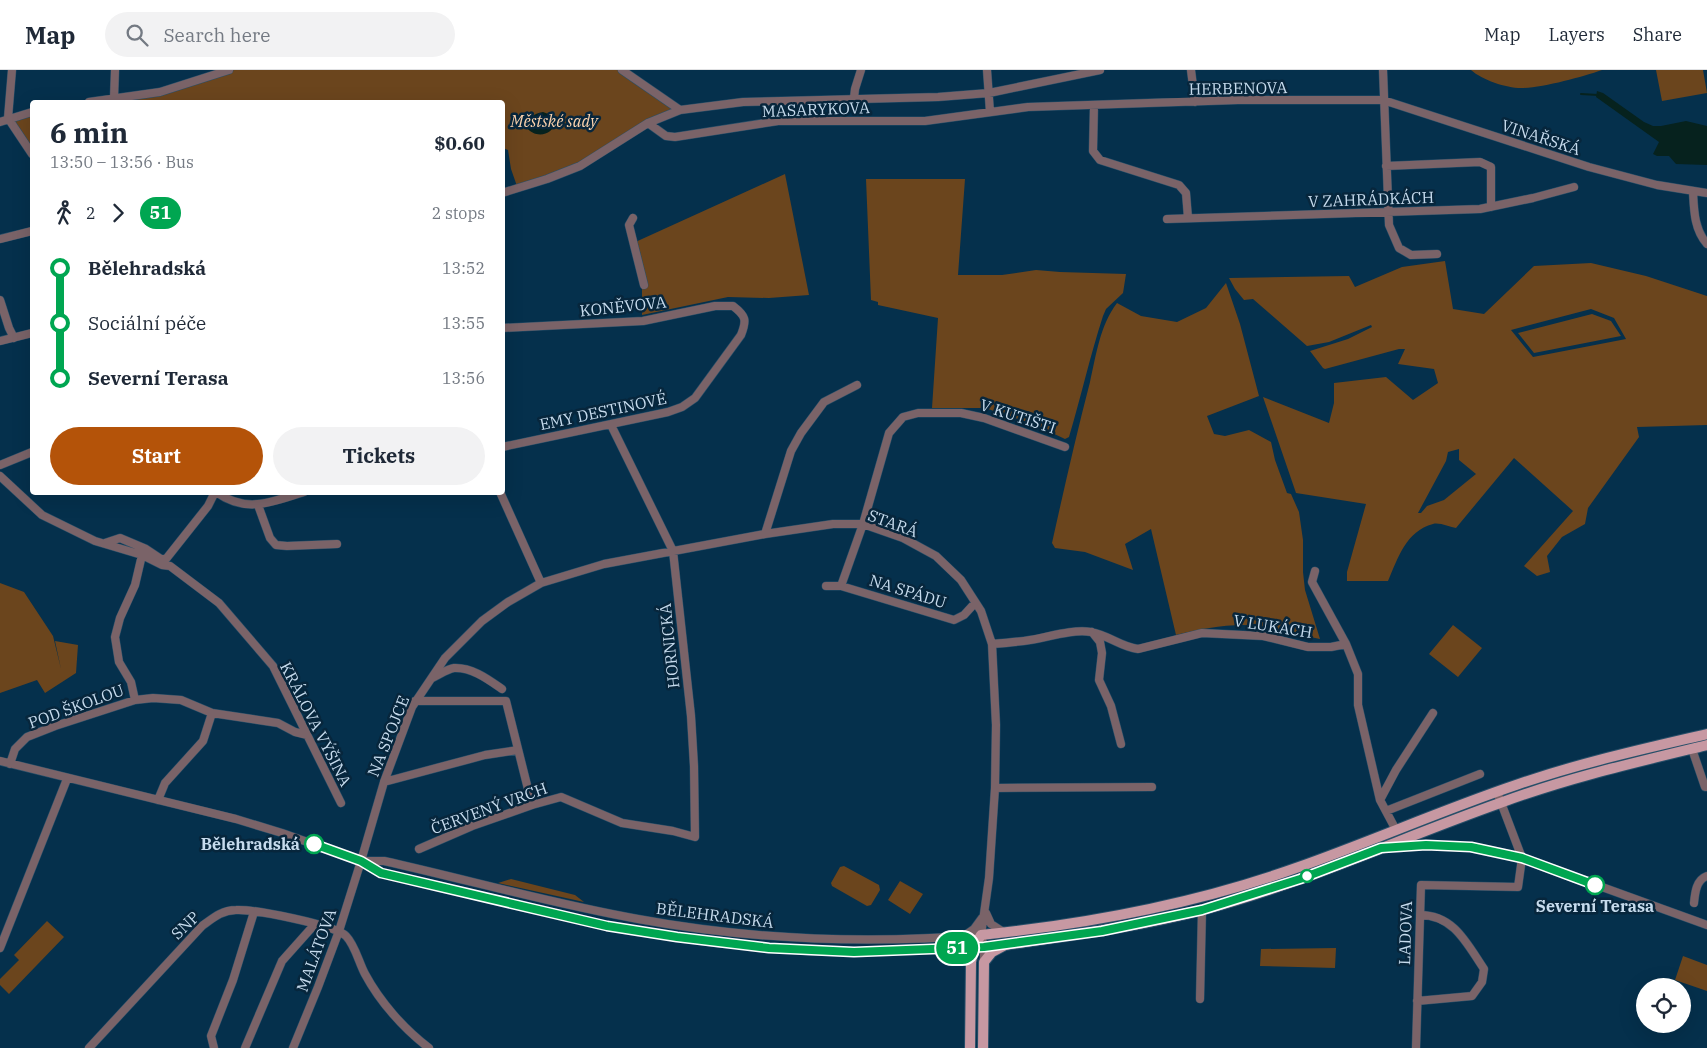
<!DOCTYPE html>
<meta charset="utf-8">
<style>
body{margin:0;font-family:"IBM Plex Serif",serif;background:#f2f2f3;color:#1f2937;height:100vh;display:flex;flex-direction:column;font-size:19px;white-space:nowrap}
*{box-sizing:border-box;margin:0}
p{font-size:16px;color:#747a83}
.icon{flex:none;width:28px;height:28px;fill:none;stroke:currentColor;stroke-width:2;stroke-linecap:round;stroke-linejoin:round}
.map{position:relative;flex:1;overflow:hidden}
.drawer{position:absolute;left:30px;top:30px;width:475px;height:395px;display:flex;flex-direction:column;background:#fff;border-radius:5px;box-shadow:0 5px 20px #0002}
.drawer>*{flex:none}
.badge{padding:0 10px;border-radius:16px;font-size:18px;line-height:32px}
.controls{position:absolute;left:1636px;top:908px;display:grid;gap:10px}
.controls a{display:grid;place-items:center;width:55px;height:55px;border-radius:50%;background:#fff;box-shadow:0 5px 20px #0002;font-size:25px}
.map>.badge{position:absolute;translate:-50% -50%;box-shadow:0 0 0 2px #fff}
.legs{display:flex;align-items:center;gap:8px;height:55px;padding:0 20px;font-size:16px}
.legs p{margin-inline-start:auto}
.overview{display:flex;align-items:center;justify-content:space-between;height:85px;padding:0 20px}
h1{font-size:28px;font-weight:700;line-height:38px}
.cta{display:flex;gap:10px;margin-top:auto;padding:10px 20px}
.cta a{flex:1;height:58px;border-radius:30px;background:#b45309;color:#fff;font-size:20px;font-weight:700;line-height:58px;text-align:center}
.cta a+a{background:#f2f2f3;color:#1f2937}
ul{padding:0 20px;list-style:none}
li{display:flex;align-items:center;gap:18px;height:55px;font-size:19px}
li i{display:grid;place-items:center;width:8px;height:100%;margin:0 6px;background:currentColor}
li i::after{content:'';width:12px;height:12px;margin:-6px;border:4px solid;border-radius:50%;background:#fff}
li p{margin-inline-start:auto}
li:first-child i{background:linear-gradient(#0000 50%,currentColor 0)}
li:last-child i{background:linear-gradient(currentColor 50%,#0000 0)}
header{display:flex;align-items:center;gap:30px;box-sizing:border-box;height:70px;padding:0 25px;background:#fff;border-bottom:1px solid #e0e1e3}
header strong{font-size:24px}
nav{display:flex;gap:28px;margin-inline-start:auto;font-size:18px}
.search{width:350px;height:45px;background:#f2f2f3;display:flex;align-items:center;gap:12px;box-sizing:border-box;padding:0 18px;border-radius:28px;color:#747a83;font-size:19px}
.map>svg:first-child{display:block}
</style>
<header>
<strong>Map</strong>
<div class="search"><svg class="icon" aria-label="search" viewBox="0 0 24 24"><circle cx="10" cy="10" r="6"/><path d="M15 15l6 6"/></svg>Search here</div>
<nav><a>Map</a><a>Layers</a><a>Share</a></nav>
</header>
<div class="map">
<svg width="1707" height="978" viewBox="0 0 1707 978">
<rect width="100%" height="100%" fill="#05304c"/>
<!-- green -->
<path fill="#6b451d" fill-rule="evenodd" d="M229,0H622L680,40L656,49L580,96L518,119L511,99L508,80L503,78L502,32H89L160,22Z
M1471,0H1602C1582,7 1542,18 1521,18C1506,18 1482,10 1471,0Z
M1656,0H1703L1707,23L1662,31Z
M32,42V84L8,48Z
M785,104L809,225L769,228L728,227L642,245V214L631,174Z
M866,109H965L958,205H1002L1036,200L1060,202L1126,204L1123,223L1106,239L1103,246C1090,286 1081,327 1069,367L1065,369L1033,354L985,338H932L938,248L878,235V232L871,230Z
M1445,191L1453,239L1484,244L1534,196L1591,193L1646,206L1707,226V355L1637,357L1639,367L1588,438L1585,454L1562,467L1547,486L1550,502L1537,506L1524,496L1573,441L1514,388L1456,458C1450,457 1439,452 1433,454C1406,461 1398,488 1388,511H1347V502L1366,434L1296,423L1263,327L1329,353L1334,333V313L1386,307L1413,330L1438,313L1434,299L1398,294L1405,279H1399L1325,299L1323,298L1310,281L1348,269L1372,257L1371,255L1329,272L1307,276L1253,229L1244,230L1235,219L1229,208L1349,206L1355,217L1402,197ZM1591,239L1614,248L1626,269L1533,287L1511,260ZM1459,379V390L1476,404L1444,430L1427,436L1421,443H1418L1446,391L1448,382Z
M1226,213L1240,254L1259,326L1207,346L1214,364L1225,366L1249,360L1271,372L1275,390L1287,423L1291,424L1299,442L1303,470V502L1305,520L1320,569C1304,566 1288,562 1271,558C1240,551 1207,558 1176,565L1151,459L1125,474L1133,500L1085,482L1055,478L1052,473C1064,419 1076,366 1090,312C1096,286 1100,255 1117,233L1141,246L1177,252L1206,238Z
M1592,244L1611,251L1621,266L1534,283L1518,263Z
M0,513L24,522L53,566L61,599L55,571L78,575L76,603L45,623L37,610L0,623Z
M1453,555L1482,578L1458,607L1429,584Z
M844,796L879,815L880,820L871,835L867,836L832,816L831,813L840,797Z
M511,809L575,825L584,832L498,813Z
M900,811L923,824L910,844L888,830Z
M47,851L64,867L9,924L0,915V909L19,890L14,885Z
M1336,878L1335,898L1260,896L1261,879Z
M1683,886L1707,895V921L1675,910Z"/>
<!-- water -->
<path fill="#06221e" d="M1597,21L1603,23L1644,52L1653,56H1661L1686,51L1707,56V95L1676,94L1669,86H1657L1653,84L1659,72L1596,27Z
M543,42L551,45L556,51C553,66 535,69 526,57C529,47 533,44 543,42Z"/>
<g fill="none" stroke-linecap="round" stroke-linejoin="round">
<!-- stream -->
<path stroke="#06221e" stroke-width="2" d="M1581,24L1598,25"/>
<!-- minor casing -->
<g stroke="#284f69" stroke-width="9">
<path id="minor" d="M622,0L680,40
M987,0L990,42
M1191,0L1195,32
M1383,0L1389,155L1399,178L1411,185L1437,184
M114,28L115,0
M854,28L855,19L861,0
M89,32L160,22L229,0
M1094,35L1093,81L1100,90L1179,115L1186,123L1188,148
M8,48L12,0
M8,48L32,84
M0,52L32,42
M648,53L666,66L675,67L778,51H925L1028,37L1238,30H1383L1589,97L1657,115L1707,123
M1386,96L1480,92L1491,97V137
M1693,122C1694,140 1694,159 1707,174
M502,123L547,109L580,96L648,53L680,40L743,32L938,27L989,23L1100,0
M633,148L629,155L644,215
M1167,149L1480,139L1533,128L1574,117
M0,169L32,161
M0,230L9,258L14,268
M502,258L643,251L715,236H733C746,246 747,250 741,265L695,328L682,337L668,342L502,377
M0,271L32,263
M0,395L32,382
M0,406L42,445L95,471L142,485L162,495L170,496L219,533L273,596L341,733
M216,422C247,444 271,432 304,422
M500,422L541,513
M258,435L270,468L276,475L287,476L337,474
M765,464L791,381L801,363L824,332L857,315
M105,473L120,468L146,479L161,489H166L208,436L215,422
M1315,501L1312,512L1346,574L1358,604V635L1380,730L1396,760
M826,516H841L954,550L964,545L975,533
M841,516L863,454L889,363L903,347L918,343H961L984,348L1065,377
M1092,562L1100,572L1102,583L1099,610L1111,636L1121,674
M992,574C1005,573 1018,572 1030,570C1049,567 1072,559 1091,562C1108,565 1121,577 1138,579L1202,563L1263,566L1308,577H1331L1346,574
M432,608C439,605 447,599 454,598C472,597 489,610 502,619
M135,630L131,612L119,592L115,567L120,548L135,515L142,485
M415,631H506L532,735
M1692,679L1705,717H1707
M0,691L236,749L282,763L361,791L381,803L607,856L717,873L809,881L854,882L944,879L1001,875
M10,694L15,679L27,667L55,656L135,630L153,628L181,630L212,643L278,653L295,662L307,665
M384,712L485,685L518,680
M995,718L1152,717
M158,730L165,713L203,671L212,643
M1380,730L1396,700L1433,643
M1386,741L1480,704
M1391,777L1426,775L1471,777L1522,788L1707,855
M419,779L472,756L532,735L561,727L622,753L673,761L695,767L694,696L691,646L673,481L611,355
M361,791H384C469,810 553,834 638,849C752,870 866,874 981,865
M1694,833C1695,823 1696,810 1707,806
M986,843L991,854L1005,863
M964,866L974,859L982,848
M0,878L67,709
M948,881L971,892
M1200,929L1202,840
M1417,931L1472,926L1482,912L1484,899C1467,874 1454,845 1420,845
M89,978L202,856C213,848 222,840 236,840C254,839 335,855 346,866C355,875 359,893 365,904C380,932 404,959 429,978
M214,978L211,966L233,910L254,842
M245,978L282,891L315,854
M293,978L318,917L339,861L361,791L384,712L412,637L445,588L482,551L508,532L541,513L604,494L765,464L833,454H863L903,468L936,486L961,510L981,541L992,574L996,655L995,718L989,808L981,865L984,877V892
M1416,978L1421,815L1518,817L1522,788L1497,722"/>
</g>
<!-- major casing -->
<g stroke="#284f69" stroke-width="12">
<path id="major" d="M970,978L971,892L974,877L981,865C1088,854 1195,834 1296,798C1370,772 1442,740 1516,715C1579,693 1643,679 1707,664
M983,978L984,892L992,882L1005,875C1071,865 1137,857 1202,840C1304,813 1401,768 1500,733C1567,708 1637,692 1707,675"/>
</g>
<!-- minor -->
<use href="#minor" stroke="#7a6368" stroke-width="8"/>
<!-- major -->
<use href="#major" stroke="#c798a2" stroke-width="10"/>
</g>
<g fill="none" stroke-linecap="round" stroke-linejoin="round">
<!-- line-1 casing -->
<g stroke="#fff" stroke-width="11">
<path id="line-1" d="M314,774L361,791L381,803L607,856L677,867L769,878L854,882L984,877L1102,861L1202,840L1300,809L1381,778L1426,775L1471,777L1522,788L1595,815"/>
</g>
<!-- line-1 -->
<use href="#line-1" stroke="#00a651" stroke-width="8"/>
</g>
<!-- markers -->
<g fill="#fff" stroke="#00a651" stroke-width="2.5">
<circle cx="314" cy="774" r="9"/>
<circle cx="1307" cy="806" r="6"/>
<circle cx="1595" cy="815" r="9"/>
</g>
<g text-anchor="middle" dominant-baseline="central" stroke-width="5" stroke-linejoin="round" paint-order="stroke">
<!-- street labels -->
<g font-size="16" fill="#c6dbed" stroke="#07263c">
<text transform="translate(1238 18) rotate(-1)">HERBENOVA</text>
<text transform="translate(816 39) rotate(-2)">MASARYKOVA</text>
<text transform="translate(1541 67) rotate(18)">VINAŘSKÁ</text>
<text transform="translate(1371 129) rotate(-2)">V ZAHRÁDKÁCH</text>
<text transform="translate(623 236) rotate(-6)">KONĚVOVA</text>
<text transform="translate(603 341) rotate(-12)">EMY DESTINOVÉ</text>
<text transform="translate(1018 346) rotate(18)">V KUTIŠTI</text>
<text transform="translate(893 453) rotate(20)">STARÁ</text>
<text transform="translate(908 521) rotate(17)">NA SPÁDU</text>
<text transform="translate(1273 556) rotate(9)">V LUKÁCH</text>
<text transform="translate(669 576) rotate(-96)">HORNICKÁ</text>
<text transform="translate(76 636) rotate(-20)">POD ŠKOLOU</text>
<text transform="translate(316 654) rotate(63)">KRÁLOVA VÝŠINA</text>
<text transform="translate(388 666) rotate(-68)">NA SPOJCE</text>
<text transform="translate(489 738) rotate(-20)">ČERVENÝ VRCH</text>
<text transform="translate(715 845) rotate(7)">BĚLEHRADSKÁ</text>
<text transform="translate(185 855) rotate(-44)">SNP</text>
<text transform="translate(1405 863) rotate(-88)">LADOVA</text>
<text transform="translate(316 880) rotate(-70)">MALÁTOVA</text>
</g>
<!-- park labels -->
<g font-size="16" font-style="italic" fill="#fed4ae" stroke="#07263c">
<text x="554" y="51">Městské sady</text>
</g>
<!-- stop labels -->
<g font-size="16" font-weight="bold" fill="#c6dbed" stroke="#07263c" text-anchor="end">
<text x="300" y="774">Bělehradská</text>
<text x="1595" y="836" text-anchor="middle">Severní Terasa</text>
</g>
</g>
</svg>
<div class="controls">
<a><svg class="icon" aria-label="locate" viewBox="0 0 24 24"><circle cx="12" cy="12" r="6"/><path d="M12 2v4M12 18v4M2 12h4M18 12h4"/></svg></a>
</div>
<b class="badge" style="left:957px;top:878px;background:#00a651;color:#fff">51</b>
<section class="drawer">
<div class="overview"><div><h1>6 min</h1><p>13:50 – 13:56 · Bus</p></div><b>$0.60</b></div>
<div class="legs"><svg class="icon" aria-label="walk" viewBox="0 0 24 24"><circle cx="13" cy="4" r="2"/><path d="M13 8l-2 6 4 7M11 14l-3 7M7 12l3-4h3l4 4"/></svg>2<svg class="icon" aria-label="forward" viewBox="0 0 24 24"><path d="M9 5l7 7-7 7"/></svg><b class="badge" style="background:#00a651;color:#fff">51</b><p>2 stops</p></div>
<ul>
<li><i style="color:#00a651"></i><b>Bělehradská</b><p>13:52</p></li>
<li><i style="color:#00a651"></i><span>Sociální péče</span><p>13:55</p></li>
<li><i style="color:#00a651"></i><b>Severní Terasa</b><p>13:56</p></li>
</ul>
<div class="cta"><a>Start</a><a>Tickets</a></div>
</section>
</div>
